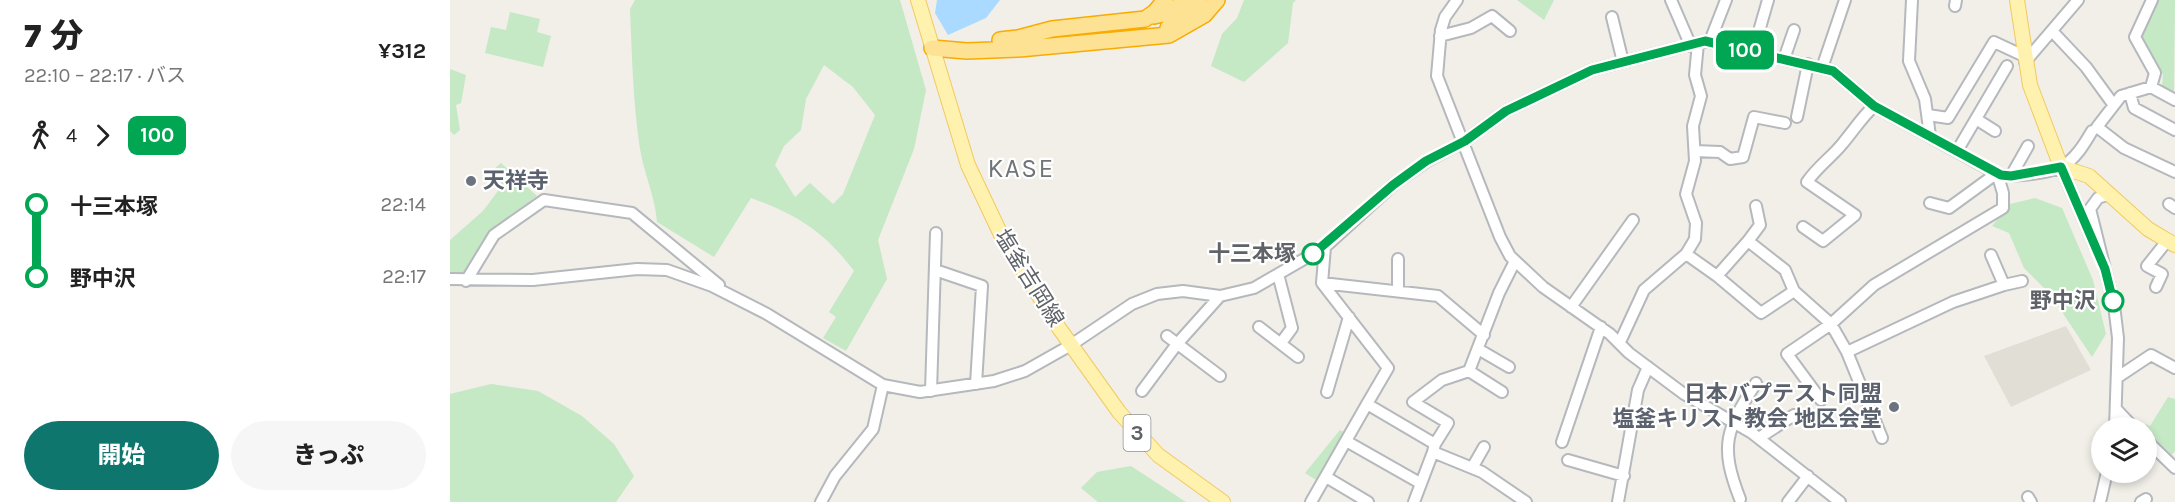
<!DOCTYPE html>
<html lang="ja">
<meta charset="utf-8">
<style>
body{margin:0;font-family:Karla,"Noto Sans JP",sans-serif;background:#f6f6f6;color:#222;height:100vh;display:flex;flex-direction:column;font-size:22px;white-space:nowrap}
*{box-sizing:border-box;margin:0}
p{font-size:20px;color:#767676}
.icon{flex:none;width:33px;height:33px;fill:none;stroke:currentColor;stroke-width:2;stroke-linecap:round;stroke-linejoin:round}
.map{position:relative;flex:1;overflow:hidden}
.drawer{display:flex;flex-direction:column;background:#fff;width:450px}
.drawer>*{flex:none}
.badge{padding:0 12px;border-radius:9px;font-size:21px;line-height:39px}
.fabs{position:absolute;left:1641px;top:417px;display:grid;gap:12px}
.fabs a{display:grid;place-items:center;width:66px;height:66px;border-radius:50%;background:#fff;box-shadow:0 3px 9px #0003;font-size:30px}
.map>.badge{position:absolute;translate:-50% -50%;box-shadow:0 0 0 3px #fff}
.legs{display:flex;align-items:center;gap:9px;height:66px;padding:0 24px;font-size:20px}
.legs p{margin-inline-start:auto}
.head{display:flex;align-items:center;justify-content:space-between;height:102px;padding:0 24px}
h1{font-size:33px;font-weight:800;line-height:45px}
.primary-button{display:flex;gap:12px;margin-top:auto;padding:12px 24px}
.primary-button a{flex:1;height:69px;border-radius:36px;background:#0f766e;color:#fff;font-size:24px;font-weight:800;line-height:69px;text-align:center}
.primary-button a+a{background:#f6f6f6;color:#222}
ul{padding:0 24px;list-style:none}
li{display:flex;align-items:center;gap:21px;height:72px;font-size:22px}
li i{display:grid;place-items:center;width:9px;height:100%;margin:0 8px;background:currentColor}
li i::after{content:'';width:15px;height:15px;margin:-8px;border:4px solid;border-radius:50%;background:#fff}
li p{margin-inline-start:auto}
li:first-child i{background:linear-gradient(#0000 50%,currentColor 0)}
li:last-child i{background:linear-gradient(currentColor 50%,#0000 0)}
main{display:flex;flex:1;min-height:0}
.map>svg:first-child{display:block}
</style>
<main>
<section class="drawer">
<div class="head"><div><h1>7 分</h1><p>22:10 – 22:17 · バス</p></div><b>¥312</b></div>
<div class="legs"><svg class="icon" aria-label="walk" viewBox="0 0 24 24"><circle cx="13" cy="4" r="2"/><path d="M13 8l-2 6 4 7M11 14l-3 7M7 12l3-4h3l4 4"/></svg>4<svg class="icon" aria-label="forward" viewBox="0 0 24 24"><path d="M9 5l7 7-7 7"/></svg><b class="badge" style="background:#00a651;color:#fff">100</b></div>
<ul>
<li><i style="color:#00a651"></i><b>十三本塚</b><p>22:14</p></li>
<li><i style="color:#00a651"></i><b>野中沢</b><p>22:17</p></li>
</ul>
<div class="primary-button"><a>開始</a><a>きっぷ</a></div>
</section>
<div class="map">
<svg width="1725" height="502" viewBox="0 0 1725 502">
<rect width="100%" height="100%" fill="#f1efe8"/>
<!-- education -->
<path fill="#e1ded6" d="M1616,326L1641,370L1561,407L1534,356Z"/>
<!-- green -->
<path fill="#c5e8c5" fill-rule="evenodd" d="M185,0H450L476,90L464,149L428,240L437,279L396,351L373,338L386,317L379,312L404,271C375,232 346,214 301,198L264,257L207,222C205,196 194,174 190,149C183,103 182,56 180,9ZM374,65L403,87L425,115L393,194L383,204L360,183L345,197L325,165L334,146L351,130L356,99Z
M794,0H846L843,3L838,43L794,82L761,66L772,34L787,18Z
M1067,0H1104L1094,20Z
M1709,0H1725L1724,92L1712,86L1713,75L1690,37Z
M60,12L90,19L87,32L101,36L93,67L35,53L41,27L56,30Z
M0,69L16,75L11,103L6,105L10,130L4,135L0,131Z
M51,163L87,196L45,228L15,276L0,274V240L33,211L48,191L36,176Z
M1585,198L1612,208L1643,280L1656,334L1642,357L1600,294L1574,268L1559,233L1542,226L1560,204Z
M41,384L88,391L132,416L164,444L184,476L166,502H0V394Z
M1718,397L1725,399V451L1720,457L1697,436L1696,428H1694L1696,424L1700,426Z
M890,430L894,432L866,480L855,473Z
M681,466L736,502H648L631,488L647,472Z"/>
<!-- water -->
<path fill="#aadaff" d="M487,0H550L536,18L498,35L485,13Z"/>
<g fill="none" stroke-linecap="round" stroke-linejoin="round">
<!-- minor casing -->
<g stroke="#b5b8bc" stroke-width="14">
<path id="minor" d="M1007,0L995,17L991,30L987,76L1050,237L1060,256L1093,287L1160,334L1179,353L1234,394L1302,433L1390,502
M1221,0L1240,44
M1462,0L1459,61L1475,99L1480,136
M1505,6L1506,0
M1162,17L1173,62
M1602,31L1636,67L1663,104
M990,36L1021,28L1042,16L1060,31
M1260,41L1276,0
M1248,43L1245,75L1251,96L1243,126L1245,161L1236,194L1246,223L1245,239L1236,254L1267,276
M1303,52L1318,0
M1334,59L1344,30
M1575,62L1628,0
M1372,68L1395,0
M1701,87L1705,73L1685,37L1702,0
M1680,93L1684,108L1725,130
M1725,100L1701,87L1671,96L1647,127L1674,148L1725,172
M1478,115L1498,118L1544,42L1574,56
M1347,117L1358,64
M1526,119L1545,131
M1245,151L1270,152L1280,159L1293,157L1304,117L1335,123
M1507,151L1557,66
M1611,167L1645,246
M1561,176L1578,146
M1659,194L1648,198L1640,209L1664,305L1668,338L1665,428
M1719,204L1725,208
M1306,206L1310,225L1298,241L1335,270L1344,291L1381,324L1397,352L1503,302L1554,285L1541,255
M1353,227L1373,241L1405,215L1357,182C1368,166 1382,157 1393,143C1404,130 1412,117 1424,106
M1298,241L1267,276L1311,313L1344,291
M875,247L872,283L988,296L1034,335
M485,270L532,286L526,384
M828,274L842,328L831,343
M0,279L83,280L187,269L217,270L262,286L317,314L433,385L470,392L544,381L575,371L621,345L682,304L707,294L733,291L770,296L804,288L875,247L943,185L977,161L1015,141L1056,111L1142,70L1255,41L1383,71L1424,106L1550,175C1564,177 1599,173 1611,167C1625,160 1635,143 1642,131
M16,281L44,235L94,200L182,213L269,285
M872,283L938,368L917,404L985,444L983,452
M1554,285L1572,281
M1706,287L1712,274L1697,266L1717,241
M948,291V259
M1121,307L1183,220
M809,327L848,357
M717,336L770,376
M1170,342L1194,290L1236,254
M1028,349L1059,367
M1397,352L1432,438
M1019,371L1049,293L1065,261
M1668,377L1701,355L1725,368
M481,391L486,233
M692,391L727,344L770,296
M877,392L899,317
M1371,400L1337,354L1381,324L1424,285L1553,208V193L1547,173L1499,208L1480,203
M1667,410L1684,428
M1309,438L1344,415
M1696,440L1725,468
M896,441L970,483
M1112,442L1151,327
M985,444L998,423L963,402L992,380L1019,371L1052,392
M1118,460L1174,476
M1022,468L1034,447
M876,477L918,502
M1578,497L1581,502
M1290,499C1269,445 1276,430 1306,383
M371,502L385,476L423,429L433,385
M861,502L917,404
M964,502L983,452L1032,472L1076,502
M1168,502L1188,390L1198,367
M1338,502L1358,476
M1650,502L1657,472
M1691,502L1696,499"/>
</g>
<!-- major casing -->
<g stroke="#f2c960" stroke-width="16">
<path id="major" d="M468,0L518,165L552,237L609,328L669,412L708,455L773,502
M1567,0L1580,85L1611,167L1639,176L1698,229L1725,245"/>
</g>
<!-- highway casing -->
<g stroke="#f9ab00" stroke-width="18">
<path id="highway" d="M704,16L718,13L737,0
M718,28L735,16L749,0
M550,40L568,38L602,29L695,19L705,12L715,0
M482,48L517,51L569,49L719,35L754,15L767,0"/>
</g>
<!-- minor -->
<use href="#minor" stroke="#fff" stroke-width="10"/>
<!-- major -->
<use href="#major" stroke="#fff2af" stroke-width="14"/>
<!-- highway -->
<use href="#highway" stroke="#fde293" stroke-width="15"/>
</g>
<g fill="none" stroke-linecap="round" stroke-linejoin="round">
<!-- line-1 casing -->
<g stroke="#fff" stroke-width="14">
<path id="line-1" d="M863,254L943,185L976,161L1015,141L1056,111L1142,70L1255,41L1383,71L1424,106L1551,175L1561,176L1611,167L1655,269L1663,301"/>
</g>
<!-- line-1 -->
<use href="#line-1" stroke="#00a651" stroke-width="9"/>
</g>
<!-- markers -->
<g fill="#6b7280" stroke="#fff" stroke-width="2">
<circle cx="21" cy="181" r="6"/>
<circle cx="1444" cy="407" r="6"/>
</g>
<g fill="#fff" stroke="#00a651" stroke-width="3">
<circle cx="863" cy="254" r="10"/>
<circle cx="1663" cy="301" r="10"/>
</g>
<g text-anchor="middle" dominant-baseline="central" stroke-width="4.5" stroke-linejoin="round" paint-order="stroke">
<!-- shield labels -->
<rect fill="#fff" stroke="#8f9295" stroke-width="1.5" x="673.5" y="415" width="27" height="36" rx="4.5"/>
<g font-size="21" font-weight="bold" fill="#5f6368">
<text x="687" y="433">3</text>
</g>
<!-- worship labels -->
<g font-size="22" font-weight="bold" fill="#5b616d" stroke="#fff" text-anchor="start">
<text x="33" y="181">天祥寺</text>
<text x="1432" y="394" text-anchor="end">日本バプテスト同盟<tspan x="1432" dy="25">塩釜キリスト教会 地区会堂</tspan></text>
</g>
<!-- stop labels -->
<g font-size="22" font-weight="bold" fill="#5f6368" stroke="#fff" text-anchor="end">
<text x="846" y="254">十三本塚</text>
<text x="1646" y="301">野中沢</text>
</g>
<!-- street labels -->
<g font-size="22" fill="#5f6368" stroke="#fff">
<text transform="translate(579 278) rotate(58)">塩釜吉岡線</text>
</g>
<!-- quarter labels -->
<g font-size="26" letter-spacing="1.5" fill="#70757a" stroke="#fff">
<text x="571" y="168">KASE</text>
</g>
</g>
</svg>
<div class="fabs">
<a><svg class="icon" aria-label="layers" viewBox="0 0 24 24"><path d="M12 4l9 5-9 5-9-5zM3 14l9 5 9-5"/></svg></a>
</div>
<b class="badge" style="left:1295px;top:50px;background:#00a651;color:#fff">100</b>
</div>
</main>
